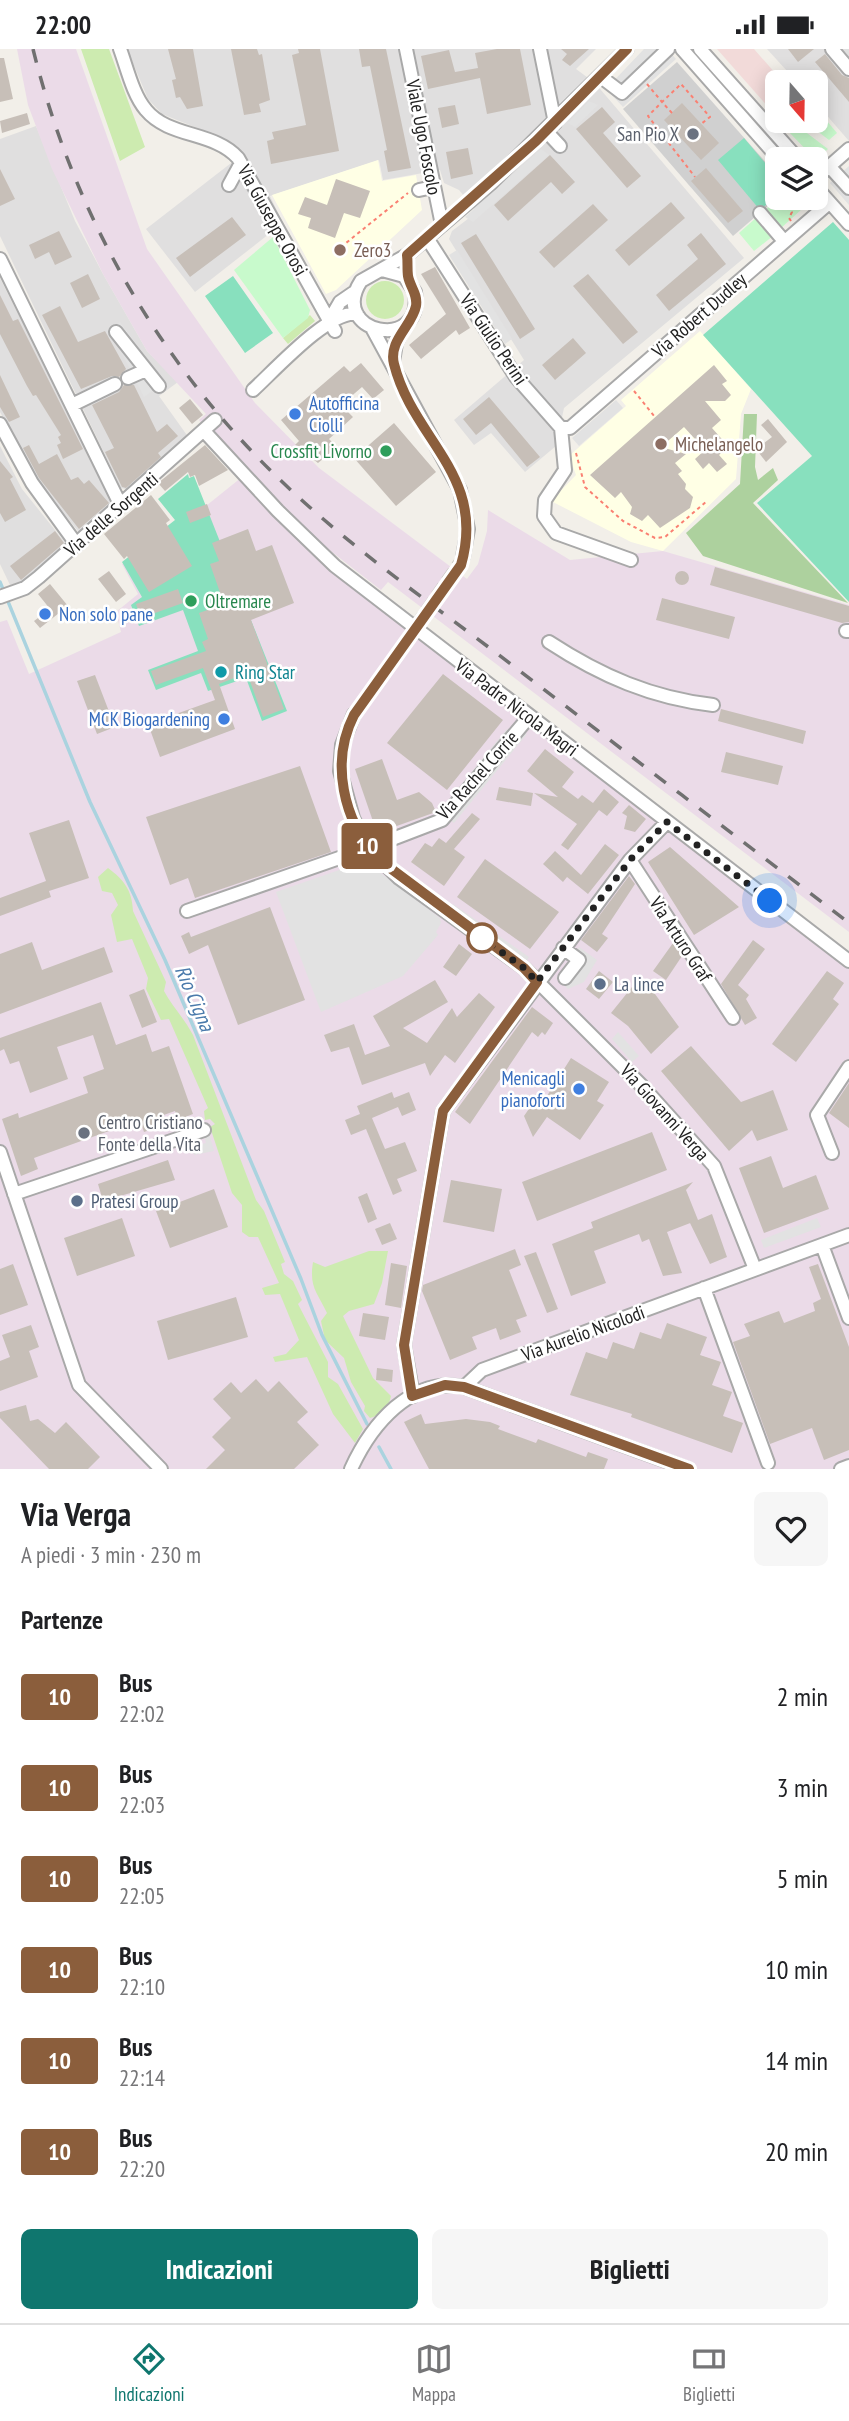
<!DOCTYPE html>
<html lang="it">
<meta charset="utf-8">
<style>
body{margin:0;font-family:"PT Sans Narrow",sans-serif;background:#f6f6f6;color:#202124;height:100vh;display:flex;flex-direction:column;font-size:26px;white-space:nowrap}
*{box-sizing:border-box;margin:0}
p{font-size:23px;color:#757577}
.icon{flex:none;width:38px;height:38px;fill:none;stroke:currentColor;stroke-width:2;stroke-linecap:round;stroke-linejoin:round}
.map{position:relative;height:1420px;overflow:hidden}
.panel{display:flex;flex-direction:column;background:#fff;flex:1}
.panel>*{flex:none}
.badge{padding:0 14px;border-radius:5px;font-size:24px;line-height:46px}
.needle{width:46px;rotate:160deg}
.controls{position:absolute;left:765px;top:21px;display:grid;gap:14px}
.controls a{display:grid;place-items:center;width:63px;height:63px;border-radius:10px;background:#fff;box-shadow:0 4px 18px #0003;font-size:35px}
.you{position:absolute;width:35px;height:35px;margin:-18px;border:5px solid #fff;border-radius:50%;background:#1a73e8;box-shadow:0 0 0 10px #1a73e833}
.map>.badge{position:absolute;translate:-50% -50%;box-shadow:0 0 0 4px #fff}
h2{padding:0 21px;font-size:26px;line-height:63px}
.round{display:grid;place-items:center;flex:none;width:74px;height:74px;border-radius:10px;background:#f6f6f6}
.head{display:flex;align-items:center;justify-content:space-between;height:119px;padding:0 21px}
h1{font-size:33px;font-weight:800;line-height:52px}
.cta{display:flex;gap:14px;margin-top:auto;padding:14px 21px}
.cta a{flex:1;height:80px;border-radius:10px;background:#0f766e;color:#fff;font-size:28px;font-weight:800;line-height:80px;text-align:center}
.cta a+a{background:#f6f6f6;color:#202124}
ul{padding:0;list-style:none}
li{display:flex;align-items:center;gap:21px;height:91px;padding:0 21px}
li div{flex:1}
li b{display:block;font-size:26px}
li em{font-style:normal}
li .badge{min-width:77px;font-weight:700;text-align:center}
.status{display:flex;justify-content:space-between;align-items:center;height:49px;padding:0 35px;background:#fff;direction:ltr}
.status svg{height:19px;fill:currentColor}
.tabs{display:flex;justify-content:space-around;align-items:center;height:98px;border-top:2px solid #e0e0e0;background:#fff;font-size:19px;color:#757577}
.tabs a{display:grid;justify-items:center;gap:4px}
.tabs .current{color:#0f766e}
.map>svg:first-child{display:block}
</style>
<div class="status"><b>22:00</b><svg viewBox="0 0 49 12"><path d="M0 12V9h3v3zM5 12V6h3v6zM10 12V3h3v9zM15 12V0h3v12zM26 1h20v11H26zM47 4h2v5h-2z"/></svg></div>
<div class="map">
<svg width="849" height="1420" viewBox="0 0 849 1420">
<rect width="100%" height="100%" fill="#f2efe9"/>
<!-- residential -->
<path fill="#e0dfdf" d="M127,0H596L576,20L595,34L744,209L564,359L556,397L525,423L491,384L474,396L454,371L524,311L449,190L452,182L477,163L459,141L444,134L440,121L383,131L379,111L270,147L283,174L195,243L146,180L244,104L212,85L162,65L148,50Z
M767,0H849V92L816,54V33H797Z
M36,77L75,172L103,225L147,302L178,333L159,347L189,389L130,441L121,439L0,187V90Z
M0,229L115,458L81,486L35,428L0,363Z
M0,397L22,440L67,496L23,532L10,536L0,515Z"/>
<!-- commercial -->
<path fill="#f2dad9" d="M717,0H754L783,33H777V68Z"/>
<!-- industrial -->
<path fill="#ebdbe8" d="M17,0H76L147,200L255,354L319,419L467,530L478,515L487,482L488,461L570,511L663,502L849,556V883L388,533L381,541L310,486L309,489L849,904V1420H0V573L7,571L29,625L121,583L116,563L138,545L122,515L181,477L247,424L199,371L206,365L147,302L103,225L52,120L28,56Z"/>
<!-- education -->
<path fill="#ffffe5" d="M378,111L382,132L416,126L422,161L336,241L326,245L272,146Z
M700,282L751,340L741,365L736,430L663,502L631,493L551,452L576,426L569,407L626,357L621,351Z"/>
<!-- religious -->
<path fill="#d0d0d0" d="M677,13L777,126V149L733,187L623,60Z"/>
<!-- grass -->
<path fill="#cdebb0" d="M81,0H109L145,98L120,112Z
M366 251a19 19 0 1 1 38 0a19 19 0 1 1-38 0Z
M310,266L315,272L288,295L283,289Z
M108,819C124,831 132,841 133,862L166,933L164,942C172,957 184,969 193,986L256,1151L264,1162L285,1213L281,1215L284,1225L293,1232L302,1251L298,1255L328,1313V1328L338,1335L363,1380L355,1394L333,1365L307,1308L275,1313L273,1308L286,1305L299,1291L280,1245L265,1246L262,1239L279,1234L258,1188H249L242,1183V1156L232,1144L210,1078L215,1075L210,1070L205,1071L204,1062L208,1059L169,970L161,971L146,940L148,929L132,890L117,893L111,866L118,856L112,844L102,842L98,828Z
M369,1202H388L382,1234L374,1255L349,1262L343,1267L373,1329L391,1347C389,1358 381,1366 370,1369L364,1362L365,1357L351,1333L344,1309L325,1291L321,1272L327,1264C317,1243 309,1238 313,1213L325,1218Z"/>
<!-- forest -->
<path fill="#add19e" d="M744,365H757L755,418L758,431L773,419L778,431L753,454L848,554L703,507L686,484L740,435Z"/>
<!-- park -->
<path fill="#c8facc" d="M816,59L837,84L829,91L804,72H816Z
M795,75L828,100L816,111L788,82Z
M779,149H792L802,160L781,179L765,161Z
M757,168L773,187L754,202L739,184Z
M273,188L310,261L308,269L283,289L234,221Z"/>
<!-- pitch -->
<path fill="#88e0be" d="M744,89L777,128V146L760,161L718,111Z
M833,173L849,191V553L757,454L812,407L703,286Z
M233,227L273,284L245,304L205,247Z
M188,425L189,429L194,427L287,662L262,672L246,629L208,642L201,624L156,641L148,621L198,602L183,561L139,577L131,556L142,548L122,513L175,471L158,450Z"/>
<!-- parking -->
<path fill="#e2e2e2" d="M644,0H667L676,10L623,58L606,40Z
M589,52L598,56L575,78L568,74Z
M541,100L549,106L473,173L465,168Z
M849,117V156L830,134Z
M783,195L792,196L678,296L669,295Z
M457,201L512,290L505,295L449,206Z
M120,273L168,337L156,346L152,342L144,348L109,279Z
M616,351L623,359L579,397L572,389Z
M507,680L510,683L454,751L451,748Z
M523,683L527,685L454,774L450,771Z
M365,812L440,869L441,874L436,883L438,886L403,927L321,963L276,843Z
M453,855L529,908L526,913L450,859Z
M579,898L597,911L584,933L568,940L556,929Z
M618,983L639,1007L632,1013L612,990Z
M206,1074L214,1102L194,1106L192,1098L206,1094L201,1076Z
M817,1169L821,1178L764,1199L761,1191Z"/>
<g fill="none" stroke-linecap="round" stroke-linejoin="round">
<!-- stream -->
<path stroke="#aad3df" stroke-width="3.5" d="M0,533L90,753L165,911L301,1230L322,1286L367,1375
M379,1398L391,1420"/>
</g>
<!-- building -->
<path fill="#c7bfb8" d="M168,0H193L203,57L187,60L180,48L176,49L172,31L176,30Z
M231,0H257L259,6L262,5L270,51L259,55L261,63L244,66Z
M298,0H320L339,102L271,115L267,92L274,90L272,83L306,76L292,6L299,4Z
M359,0H386L411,119L388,123L384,102L387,101L370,17L362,18Z
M497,0H520L531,56L487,65L480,29L428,40L421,7L449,1L455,23L478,19L475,4Z
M561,0H589L570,17L562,11L567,5Z
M788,0H814L798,13Z
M825,5L842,26L849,29V53L815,13Z
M0,9H4L13,50L0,53Z
M682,54L719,94L701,111L664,71Z
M455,56L459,75L442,79L438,59Z
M602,58L615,73L603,84L641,127L627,139L576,80Z
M27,64L30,75L2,84L0,72Z
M468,99L473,125L451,130L446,103Z
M550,106L575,133L562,145L551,133L508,172L494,156Z
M706,119L743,162L728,174L691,132Z
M0,120L15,150L0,157Z
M336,130L370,142L360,169L344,164L335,189L308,179L311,169L298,165L305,148L327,156Z
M671,153L685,169L629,217L615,201Z
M593,155L608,171L554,219L539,203Z
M232,168L246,186L190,228L176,209Z
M59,182L72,208L55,216L49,203L35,210L29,196Z
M701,184L726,215L669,262L656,246L698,210L687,196Z
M476,185L535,280L520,290L461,194Z
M435,218L470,279L459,286L456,281L421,310L409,296L446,265L421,225Z
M88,225L100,250L82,259L70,234Z
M588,225L638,283L623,295L573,237Z
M0,246L13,272L18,270L83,400L63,410L57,396L61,394L58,388L61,386L36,346L33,347L27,337L0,285Z
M60,257L78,293L105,282L126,320L119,328L112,327L81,340L42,266Z
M573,289L586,304L555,331L542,316Z
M361,314L384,341L373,350L362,338L341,356L353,368L329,390L337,398L318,414L295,396L299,392L281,371L344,317L350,323Z
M714,316L727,332L722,335L731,346L725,352H705L721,371L712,379L728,397L719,406L727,415L717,423L709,414L703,420L695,410L705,401L684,378L661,398L686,405L675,414L682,422L678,425L686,435L685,440L693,448L690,459L660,479L648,466L642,472L630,465L632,458L621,443L615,449L590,426Z
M0,326L20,368L9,373L0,358Z
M124,336H134L157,383L167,375L178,387L158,404L161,408L126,439L122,438L105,403L114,399L92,356L119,343Z
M489,348L540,408L527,418L491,374L476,386L463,370Z
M190,350L203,366L192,375L179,359Z
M768,370L787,393L766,413L756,400L772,388L761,376Z
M394,374L436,423L396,457L354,409Z
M29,396L39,415L57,405L71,431L78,428L84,435L89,431L109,454L79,480L39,429L23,399Z
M205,396L228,421L199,437L195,426L190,428L188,423L165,442L158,434Z
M0,412L13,428L10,430L26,461L5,473L0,464Z
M151,446L170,471L166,474L192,517L149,543L127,507L124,510L104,485Z
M207,455L211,466L190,474L186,463Z
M248,480L256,502L272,496L294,554L251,571L284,660L263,668L247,624L219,635L235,680L160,708L148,675L215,651L203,619L156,636L151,622L206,602L202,593L208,590L199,564L224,555L210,515L219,512L212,494Z
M55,482L64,494L21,531L10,517Z
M715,518L849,557V573L842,574L710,536Z
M109,522L126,545L116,553L98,530Z
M675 529a7 7 0 1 1 14 0a7 7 0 1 1-14 0Z
M50,535L68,557L40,579L34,572L50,560L38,545Z
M178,540L183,554L141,569L136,555Z
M662,549L735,568L729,590L656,571Z
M443,625L503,671L447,741L387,694Z
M95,626L115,678L97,685L77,632Z
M721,660L806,682L803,695L718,672Z
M545,700L574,723L562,738L578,750L582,746L593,754L604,740L619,753L607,767L599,761L568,801L561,796L577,775L534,744L558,748L527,722Z
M726,703L783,717L778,736L721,723Z
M382,710L397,751L419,743L432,754L436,763L377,784L355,720Z
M300,717L331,803L195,849L188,829L170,836L146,768Z
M499,738L533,744L531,757L496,751Z
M629,756L646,770L635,783L624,780L627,767L622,764Z
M472,764L480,770L454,800L465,808L444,837L411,813L425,794L432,798L439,789L446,794Z
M69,771L89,829L49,842L51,848L0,867V849L46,832L29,784Z
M605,795L619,806L588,845L567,828L563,833L543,815L555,802L581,826Z
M670,798L739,858L694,886L648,813Z
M485,810L559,863L530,900L457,848Z
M629,827L635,835L602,885L608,889L597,903L581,891Z
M270,858L305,951L238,976L208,896L189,905L181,887L189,883L191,888Z
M753,891L765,900L738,936L749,946L746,950L757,969L745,976L721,935Z
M32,893L42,921L104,898L113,923L0,965V905Z
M673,894L682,907L666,931L653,922Z
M459,895L472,905L456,927L443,918Z
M599,922L613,933L599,950L586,940Z
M827,922L844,934L833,950L839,955L796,1013L772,995Z
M435,931L448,953L403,979L427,994L452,959L457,968L479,944L495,958L455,1014L445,1006L430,1027L425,1014L362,1036L349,998L331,1003L324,986L354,975L365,1006L390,997L373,967Z
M636,933L655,945L679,978L651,1005L628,977L611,964Z
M144,940L157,973L142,979L129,946Z
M101,953L116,996L146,985L152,1003L169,997L193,1065L178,1071L175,1062L158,1068L161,1077L144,1083L141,1074L134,1073L34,1109L38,1120L21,1127L2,1070L18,1064L19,1069L88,1044L83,1028L104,1020L93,986L57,998L68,1030L30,1044L19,1012L10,1015L4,1000L0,1002V989Z
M532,958L553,974L545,986L542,983L538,988L532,983L470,1075L455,1063Z
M691,997L741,1053L773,1041L788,1081L757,1092L752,1081L729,1102L661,1022Z
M571,1009L609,1033L597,1052L604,1056L580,1091L547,1068L533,1088L524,1067L533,1054L540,1058Z
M849,1034V1079L829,1064Z
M392,1043L394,1049L409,1043L416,1061L402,1067L398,1058L372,1069L385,1100L405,1093L417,1122L397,1130L402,1142L393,1146L366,1080L351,1086L345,1071L360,1065L357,1057Z
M652,1083L667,1121L537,1172L522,1133Z
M771,1107L783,1139L816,1126L829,1160L764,1184L739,1119Z
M168,1111L175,1131L103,1152L98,1135Z
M451,1131L502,1140L494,1183L443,1173Z
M693,1133L686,1141L698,1171L712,1165L727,1208L710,1215L690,1174L698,1171L667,1183L682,1224L663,1227L649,1190L642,1193L639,1185L594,1202L606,1234L571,1247L552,1195L593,1179L591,1173Z
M214,1140L228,1178L170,1199L156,1162Z
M367,1144L377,1170L368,1174L358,1148Z
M122,1169L135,1207L77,1227L64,1189Z
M390,1174L397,1190L382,1196L375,1180Z
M515,1200L521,1216L509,1221L527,1267L516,1271L521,1283L500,1291L496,1279L472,1288L477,1300L450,1311L422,1242L423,1236Z
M536,1203L558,1260L547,1264L524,1207Z
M391,1214L407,1217L401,1259L385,1256Z
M13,1215L28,1256L0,1266V1220Z
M818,1215L849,1298V1401L824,1411L812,1379L770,1395L733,1293L750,1287L744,1275L779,1262L784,1274L815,1262L813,1254L821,1250L809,1218Z
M236,1248L248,1288L168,1311L157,1272Z
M363,1264L389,1268L385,1291L359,1287Z
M667,1274L707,1288L700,1306L721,1313L712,1336L732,1343L723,1367L743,1374L732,1404L631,1368L632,1365L570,1346L586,1303L607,1310L613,1293L634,1300L640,1283L661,1290Z
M31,1276L39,1298L29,1302L38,1328L0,1342V1312L10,1308L2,1286Z
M377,1319L393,1321L392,1333L376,1331Z
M256,1330L268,1343L279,1332L308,1363L297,1373L319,1396L294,1420H206L225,1401L212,1388L231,1369L213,1350L231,1333L241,1344Z
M26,1356L30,1372L38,1370L55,1384L66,1373L100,1408L88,1420H49L0,1369V1363Z
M421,1365L425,1375L466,1370L490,1373L500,1377L498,1380L536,1394L538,1390L586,1408L588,1403L608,1410L604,1420H429L404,1373Z"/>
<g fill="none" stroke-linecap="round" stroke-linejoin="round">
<!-- minor-tunnel -->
<path stroke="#c8c6c1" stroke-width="12" stroke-dasharray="12 6" stroke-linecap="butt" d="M354,665L463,508"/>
<!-- minor casing -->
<g stroke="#a9a9a9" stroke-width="16">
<path id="minor" d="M120,0C127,19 133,46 146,61C169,89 214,82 238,109L335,282
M406,0L442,176
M540,0L555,74
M682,0L779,110
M700,0L798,110
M832,0L849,20
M601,28L622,44L668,0
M546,82L560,97
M829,117L849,139
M816,129L849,100
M229,136L241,114
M816,138L849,175
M419,141L433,138
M760,164L784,192
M427,189L516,328L561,379H570L829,154
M0,210L121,457
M382,221L404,227L415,243C425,305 327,284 361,232L407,206L490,135L627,0
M329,272L340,253L356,242
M372,279L460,441L468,480L463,508
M116,283L159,337
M393,313L396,294L406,275
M128,329L146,321
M253,341C274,322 330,260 357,265
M72,356L115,335
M0,375L32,434L77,496
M561,379L565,421L545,451L544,467L556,484L631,511
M204,382L278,462L335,517L849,912
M0,548L25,539L39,528L215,371
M846,582H849
M549,593C601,627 652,649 713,656
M354,665L342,696L340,722L353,769L368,799L399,829L524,919L642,1037L714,1117L755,1220
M382,794L442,771L529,668
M630,811L733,969
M187,862L368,799
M563,899L579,911L565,929
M0,1103L79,1336L161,1420
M832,1104L817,1066L849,1018
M14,1145L204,1081
M822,1196L849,1269
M704,1239L768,1414
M464,1338L482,1321L849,1186
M413,1347L404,1296L443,1062L630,811L667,773
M351,1420C371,1376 411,1327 464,1338L688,1420
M841,1420L849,1417"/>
</g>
<!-- path -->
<path stroke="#fa8072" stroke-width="2" stroke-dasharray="3.5 3.5" stroke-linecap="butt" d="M647,35L662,53L648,67L695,128
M672,64L662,53L681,35L710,68L701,75
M791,172L789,169L792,163L788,157L799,149
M341,198L408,144
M634,342L655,368
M576,404L585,438L623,472L655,489L665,488L707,452"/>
<!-- minor -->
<use href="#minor" stroke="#fff" stroke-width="12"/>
<!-- rail -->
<path stroke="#707070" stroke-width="3.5" stroke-dasharray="14 14" stroke-linecap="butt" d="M33,0C75,171 165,325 294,444C362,507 439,560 512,616C624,702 737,788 849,874"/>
</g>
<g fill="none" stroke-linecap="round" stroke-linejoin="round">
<!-- line casing -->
<g stroke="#fff" stroke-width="16">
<path id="line" d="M627,0L536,92L407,206C408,213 407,220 408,227C410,238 418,245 416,257C412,277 388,292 394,315C413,391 487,426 461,516L354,666C330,713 343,771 378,810L524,919L537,933L443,1062L404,1296L412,1347L445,1336L464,1338L689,1420"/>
</g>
<!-- line -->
<use href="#line" stroke="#8b5e3c" stroke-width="10"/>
<!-- walk -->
<path stroke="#222" stroke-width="7" stroke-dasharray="0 12.6" d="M482,889L524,919L537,933L630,811L667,773L770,852"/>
</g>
<!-- markers -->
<g fill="#6b7280" stroke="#fff" stroke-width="2.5">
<circle cx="693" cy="85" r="7"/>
<circle cx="84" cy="1084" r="7"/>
</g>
<g fill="#8d6e63" stroke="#fff" stroke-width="2.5">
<circle cx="340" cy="201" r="7"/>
<circle cx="661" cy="395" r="7"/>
</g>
<g fill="#3f7fe0" stroke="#fff" stroke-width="2.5">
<circle cx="295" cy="365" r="7"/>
<circle cx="45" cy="565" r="7"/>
<circle cx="224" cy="670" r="7"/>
<circle cx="579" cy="1040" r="7"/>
</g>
<g fill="#2e9e5b" stroke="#fff" stroke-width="2.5">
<circle cx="386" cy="402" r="7"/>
<circle cx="191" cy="552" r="7"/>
</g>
<circle fill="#0f9aa8" stroke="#fff" stroke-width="2.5" cx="221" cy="623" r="7"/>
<circle fill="#fff" stroke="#8b5e3c" stroke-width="3.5" cx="482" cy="889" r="14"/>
<g fill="#5c6f8a" stroke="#fff" stroke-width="2.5">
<circle cx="600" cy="935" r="7"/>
<circle cx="77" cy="1152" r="7"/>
</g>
<g text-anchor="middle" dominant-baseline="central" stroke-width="5" stroke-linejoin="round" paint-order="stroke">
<!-- worship labels -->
<g font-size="19" fill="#5b616d" stroke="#fff" text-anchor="end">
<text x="679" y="85">San Pio X</text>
<text x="98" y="1073" text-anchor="start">Centro Cristiano<tspan x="98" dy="22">Fonte della Vita</tspan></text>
</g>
<!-- street labels -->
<g font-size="19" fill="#222" stroke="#fff">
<text transform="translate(424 88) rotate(79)">Viale Ugo Foscolo</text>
<text transform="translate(273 171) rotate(61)">Via Giuseppe Orosi</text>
<text transform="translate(699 266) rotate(-41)">Via Robert Dudley</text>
<text transform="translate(494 290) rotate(56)">Via Giulio Perini</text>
<text transform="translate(111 465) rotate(-41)">Via delle Sorgenti</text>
<text transform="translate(517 658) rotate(37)">Via Padre Nicola Magri</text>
<text transform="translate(477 726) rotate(-48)">Via Rachel Corrie</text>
<text transform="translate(681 890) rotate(57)">Via Arturo Graf</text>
<text transform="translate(665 1063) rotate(48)">Via Giovanni Verga</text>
<text transform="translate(583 1284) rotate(-20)">Via Aurelio Nicolodi</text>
</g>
<!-- education labels -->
<g font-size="19" fill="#785e54" stroke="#fff" text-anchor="start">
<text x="354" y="201">Zero3</text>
<text x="675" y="395">Michelangelo</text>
</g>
<!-- shop labels -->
<g font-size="19" fill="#366cbe" stroke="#fff" text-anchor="start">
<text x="309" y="354">Autofficina<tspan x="309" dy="22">Ciolli</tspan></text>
<text x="59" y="565">Non solo pane</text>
<text x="210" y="670" text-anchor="end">MCK Biogardening</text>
<text x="565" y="1029" text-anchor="end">Menicagli<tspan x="565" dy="22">pianoforti</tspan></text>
</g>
<!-- leisure labels -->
<g font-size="19" fill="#27864d" stroke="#fff" text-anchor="end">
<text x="372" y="402">Crossfit Livorno</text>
<text x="205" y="552" text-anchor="start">Oltremare</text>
</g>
<!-- culture labels -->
<g font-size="19" fill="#0d838f" stroke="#fff" text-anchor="start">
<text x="235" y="623">Ring Star</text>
</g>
<!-- service labels -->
<g font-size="19" fill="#4e5e75" stroke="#fff" text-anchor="start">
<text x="614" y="935">La lince</text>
<text x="91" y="1152">Pratesi Group</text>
</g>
<!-- water labels -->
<g font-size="21" font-style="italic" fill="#4a7aab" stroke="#fff">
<text transform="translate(195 949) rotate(67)">Rio Cigna</text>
</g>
</g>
</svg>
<div class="controls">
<a><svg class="needle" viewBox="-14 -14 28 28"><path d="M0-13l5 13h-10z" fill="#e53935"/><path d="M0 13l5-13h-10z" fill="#757577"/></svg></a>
<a><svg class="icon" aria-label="layers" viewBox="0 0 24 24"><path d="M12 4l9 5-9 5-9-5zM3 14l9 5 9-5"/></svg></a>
</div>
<div class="you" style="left:770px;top:852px"></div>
<b class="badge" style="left:367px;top:797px;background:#8b5e3c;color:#fff">10</b>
</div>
<section class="panel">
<div class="head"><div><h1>Via Verga</h1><p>A piedi · 3 min · 230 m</p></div><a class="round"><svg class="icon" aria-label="heart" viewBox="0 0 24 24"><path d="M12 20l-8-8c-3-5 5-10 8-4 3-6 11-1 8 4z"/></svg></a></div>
<h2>Partenze</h2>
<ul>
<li><span class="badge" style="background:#8b5e3c;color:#fff">10</span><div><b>Bus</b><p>22:02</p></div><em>2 min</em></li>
<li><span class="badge" style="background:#8b5e3c;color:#fff">10</span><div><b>Bus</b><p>22:03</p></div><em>3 min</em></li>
<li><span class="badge" style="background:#8b5e3c;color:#fff">10</span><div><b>Bus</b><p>22:05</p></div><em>5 min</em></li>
<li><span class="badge" style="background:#8b5e3c;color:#fff">10</span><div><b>Bus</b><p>22:10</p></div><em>10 min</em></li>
<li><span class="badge" style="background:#8b5e3c;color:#fff">10</span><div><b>Bus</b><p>22:14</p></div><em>14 min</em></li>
<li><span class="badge" style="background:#8b5e3c;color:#fff">10</span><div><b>Bus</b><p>22:20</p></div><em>20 min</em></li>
</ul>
<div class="cta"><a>Indicazioni</a><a>Biglietti</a></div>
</section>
<nav class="tabs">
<a class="current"><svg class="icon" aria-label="directions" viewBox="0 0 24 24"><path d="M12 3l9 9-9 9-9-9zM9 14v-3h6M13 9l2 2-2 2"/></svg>Indicazioni</a>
<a><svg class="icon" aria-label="map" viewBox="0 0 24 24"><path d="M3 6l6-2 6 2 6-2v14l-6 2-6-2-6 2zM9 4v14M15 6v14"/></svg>Mappa</a>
<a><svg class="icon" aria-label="tickets" viewBox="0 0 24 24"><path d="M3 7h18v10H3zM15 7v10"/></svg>Biglietti</a>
</nav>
